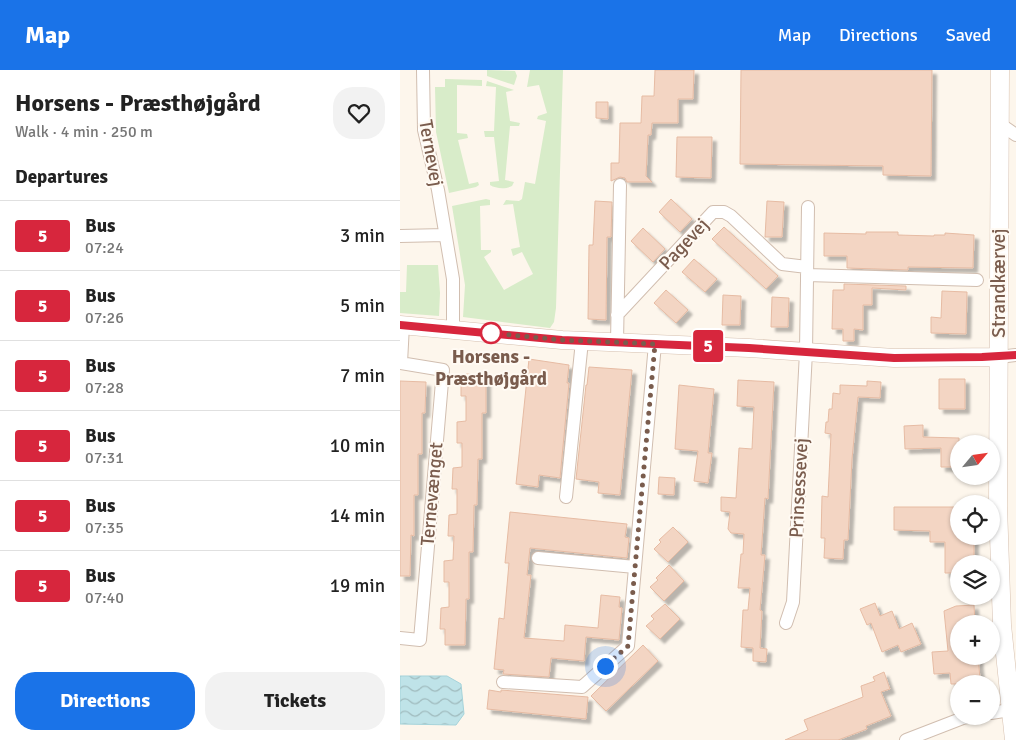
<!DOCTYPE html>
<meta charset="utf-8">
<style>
body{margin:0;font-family:Signika,sans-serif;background:#f2f2f2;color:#222;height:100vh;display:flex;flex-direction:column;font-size:19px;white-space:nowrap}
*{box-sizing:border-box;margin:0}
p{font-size:16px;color:#767676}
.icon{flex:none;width:28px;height:28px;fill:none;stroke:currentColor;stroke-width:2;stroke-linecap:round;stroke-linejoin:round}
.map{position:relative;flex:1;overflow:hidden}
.sheet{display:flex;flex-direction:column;background:#fff;width:400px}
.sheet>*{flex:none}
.badge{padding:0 10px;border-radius:4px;font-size:18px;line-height:32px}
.needle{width:32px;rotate:61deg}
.fabs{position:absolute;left:550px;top:365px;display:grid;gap:10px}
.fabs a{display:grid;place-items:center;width:50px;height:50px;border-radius:50%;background:#fff;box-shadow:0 1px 4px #0004;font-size:25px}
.you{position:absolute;width:25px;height:25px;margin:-12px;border:4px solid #fff;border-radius:50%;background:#1a73e8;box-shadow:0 0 0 8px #1a73e833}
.map>.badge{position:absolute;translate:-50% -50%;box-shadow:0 0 0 2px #fff}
h2{padding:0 15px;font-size:19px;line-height:45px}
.round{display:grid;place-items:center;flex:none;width:52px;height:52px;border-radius:20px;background:#f2f2f2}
.headline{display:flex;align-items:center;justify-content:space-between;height:85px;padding:0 15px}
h1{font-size:24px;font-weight:700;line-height:38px}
.button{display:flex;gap:10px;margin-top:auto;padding:10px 15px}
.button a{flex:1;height:58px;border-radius:20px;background:#1a73e8;color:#fff;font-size:20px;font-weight:700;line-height:58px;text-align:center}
.button a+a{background:#f2f2f2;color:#222}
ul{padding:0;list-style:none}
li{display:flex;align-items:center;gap:15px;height:70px;padding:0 15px;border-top:1px solid #e0e0e0}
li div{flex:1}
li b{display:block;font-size:19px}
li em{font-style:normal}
li .badge{min-width:55px;font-weight:700;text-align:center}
header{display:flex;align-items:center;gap:30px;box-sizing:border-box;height:70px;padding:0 25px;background:#1a73e8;color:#fff}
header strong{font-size:24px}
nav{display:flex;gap:28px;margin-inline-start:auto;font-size:18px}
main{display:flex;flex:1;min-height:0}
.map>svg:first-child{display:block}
</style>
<header>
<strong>Map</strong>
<nav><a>Map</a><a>Directions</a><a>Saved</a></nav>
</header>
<main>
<section class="sheet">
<div class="headline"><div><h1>Horsens - Præsthøjgård</h1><p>Walk · 4 min · 250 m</p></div><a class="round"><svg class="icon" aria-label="heart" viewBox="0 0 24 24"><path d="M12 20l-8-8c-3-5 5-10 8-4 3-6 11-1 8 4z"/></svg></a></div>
<h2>Departures</h2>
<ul>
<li><span class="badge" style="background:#d7263d;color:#fff">5</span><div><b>Bus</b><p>07:24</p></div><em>3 min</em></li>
<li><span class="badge" style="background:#d7263d;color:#fff">5</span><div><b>Bus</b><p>07:26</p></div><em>5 min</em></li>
<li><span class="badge" style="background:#d7263d;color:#fff">5</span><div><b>Bus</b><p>07:28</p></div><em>7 min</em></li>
<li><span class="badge" style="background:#d7263d;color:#fff">5</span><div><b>Bus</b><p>07:31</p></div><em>10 min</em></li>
<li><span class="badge" style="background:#d7263d;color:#fff">5</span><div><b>Bus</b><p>07:35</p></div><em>14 min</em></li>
<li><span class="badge" style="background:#d7263d;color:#fff">5</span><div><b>Bus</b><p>07:40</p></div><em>19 min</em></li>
</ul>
<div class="button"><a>Directions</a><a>Tickets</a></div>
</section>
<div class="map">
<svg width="616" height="670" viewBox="0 0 616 670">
<defs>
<pattern id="water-waves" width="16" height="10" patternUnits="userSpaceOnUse" patternTransform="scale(1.25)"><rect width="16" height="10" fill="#bfe3e8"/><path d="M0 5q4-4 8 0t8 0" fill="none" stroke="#a0bbbe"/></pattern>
<filter id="shadow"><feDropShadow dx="4.5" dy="4.5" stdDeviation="1" flood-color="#0004"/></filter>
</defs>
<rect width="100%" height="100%" fill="#fdf6ec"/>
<!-- grass -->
<path fill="#d8ecc9" d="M87,0L115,1L117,6L114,15L87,6Z
M130,0H163L156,238L154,252L150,258L63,247L65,215L52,136L86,129L90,130V135L80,136L81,180H91V182L84,187L104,220L133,204L122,182L113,186L111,179L120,177L113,134L103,135L106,130L119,131L122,129L125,112L135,114L146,51L137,49L138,46L147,43L139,15L127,17Z
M45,9L82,10V16L57,15V63L67,64L68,68L58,70L69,114L78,112L79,115L76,117L49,123L36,62L35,17H45Z
M87,11L114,20L106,22L110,51L120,53L119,56H110L105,110L114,112L112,116C107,119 96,119 90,115V112L99,111L94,67H85L84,61H94L96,17L86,16Z
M7,195H38L40,223L39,246L0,243V222H6Z"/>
<!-- water -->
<path fill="url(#water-waves)" stroke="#a5d3da" d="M0,606H47L61,614L64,644L56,655L0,654Z"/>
<!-- building -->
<path fill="#f3d5c3" stroke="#e6bba3" filter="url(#shadow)" d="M255,0H294L293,29H278V53H252L251,65H248L246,106L252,112H227L225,108L220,107L211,111V93H219L220,53H241L242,26H254Z
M341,0H532L531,106L483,105V96L340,94Z
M196,32H208V49L196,48Z
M277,67H312L311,108L276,107Z
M271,129L292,149L280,162L259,142Z
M195,131L212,132L211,167H207L206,250L188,249L189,175H193Z
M367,131L384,132L382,167H365Z
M324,157L378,206L366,219L312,169Z
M243,158L265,179L253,192L231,171Z
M466,162H498V165L534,166V165H545V163L574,165L573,198L508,197V200L447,198V186H424V163L466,164Z
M294,189L317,209L305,222L282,202Z
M444,214L506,216V220L472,218V235H463V260L454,259V271H443V259H432L433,220H444Z
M266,220L288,240L276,253L254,233Z
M542,221L567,222L566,264L531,263V247L541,248Z
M323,225L341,226L340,255H322Z
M372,227L389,228L388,257H371Z
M129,289L169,295L167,313H169L160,408L139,405L138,417L116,414Z
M189,297L232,300L220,425L198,423L199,412L176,409L186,315H187Z
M66,304L86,305V343H82V389H78L77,435H74L73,482H69V529H66L65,575H45V559H40L41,538L49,537V512H44V491L53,490L54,466H48L49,445L57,444V419H52L53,398L62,397V373H57V352L66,351V326H61V305H66Z
M539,309H565V339H539Z
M338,310L374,312L368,429L365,428L361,485H365L360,540L362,541L360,578L367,579L366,592L353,591V578L341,577L343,540H348L350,518H338L341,484H343L344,464L331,463L328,459L330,442L321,441V427L336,428L339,378L352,379L354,337L337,336Z
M0,311L26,312L25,343H22V384H18V425H14V466L11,465L10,506H0Z
M467,311L481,312L480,328L458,327L452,389L448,470H444L443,489L424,488L425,468H421L422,426L428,427L431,364L425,363L426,352H428L429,339H432L433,323L440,324V315L467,316Z
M279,315L314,319L308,383H312L308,413L294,411L298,381L275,379Z
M523,355V367L559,368V397H541V378L505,379L504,356Z
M259,407L275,408L274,425L258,424Z
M494,437H559V466L574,468V494H559V503H545V472H530V461L494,460Z
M110,442L227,454L225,467L229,468L227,488L130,478L127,505H131L124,568L164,571L165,555L198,558L201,525L220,527L219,537L222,538L219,570L186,567L184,591L151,588L149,607L103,604L104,600L94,599L99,548L104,549L109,493H105Z
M273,457L288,472L268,492L254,479L261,472L259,470Z
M269,495L284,511L264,531L250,517L258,510L256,508Z
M475,533L480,546L492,541L499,559L512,553L521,574L501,582L498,575L482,582L471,553L467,555L460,539Z
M265,534L280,549L260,569L246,556L254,549L251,546Z
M574,535L575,554H559V586H578L580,609L563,610V614H551L550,603L534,604L532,582L548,581L544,541L556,536Z
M243,575L258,591L206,641L191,626Z
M484,602L490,619L481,622L491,646L466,656L467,659L438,670H385L408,660L404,650L463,627L461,616L475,611L473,607Z
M89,620L101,622V620L188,627L186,649L87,639Z"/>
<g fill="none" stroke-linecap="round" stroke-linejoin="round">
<!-- street casing -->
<g stroke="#d1beb0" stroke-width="14">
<path id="street" d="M23,0L24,60L38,120L53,209V259
M600,54L616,65
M0,166L45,165
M407,205L577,210
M217,245L313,142H324L331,146L382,194L407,197
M217,272L220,115
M599,287L616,285
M0,293L43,300L20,570L0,568
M1,293L3,255
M166,427L182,271
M138,488L235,497
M386,553L393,532L406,282L408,137
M103,612L182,617L228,576L255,274
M591,643L610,640
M506,670L563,648L573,646"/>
</g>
<!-- secondary casing -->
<g stroke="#d6c0b0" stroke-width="19">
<path id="secondary" d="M600,0L598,436L602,555L614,670
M0,255L162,270L349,278L494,288L599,287"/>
</g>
<!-- street -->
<use href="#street" stroke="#fff" stroke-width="12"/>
<!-- secondary -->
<use href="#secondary" stroke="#fff" stroke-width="18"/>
</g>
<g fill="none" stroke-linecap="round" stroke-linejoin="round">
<!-- line casing -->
<g stroke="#fff" stroke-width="11">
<path id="line" d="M0,255L162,270L349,278L494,288L582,287L616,285"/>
</g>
<!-- line -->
<use href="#line" stroke="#d7263d" stroke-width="8"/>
<!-- walk -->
<path stroke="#7a5c4d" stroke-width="5" stroke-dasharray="0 9" d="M91,263L162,270L255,274L228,576L205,596"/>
</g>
<!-- markers -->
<circle fill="#fff" stroke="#d7263d" stroke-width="2.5" cx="91" cy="263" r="10"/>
<g text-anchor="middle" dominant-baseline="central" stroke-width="4" stroke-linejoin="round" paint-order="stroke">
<!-- street labels -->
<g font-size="19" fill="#7a5c4d" stroke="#fffaf3">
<text transform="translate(31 83) rotate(80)">Ternevej</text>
<text transform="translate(284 174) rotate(-47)">Pagevej</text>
<text transform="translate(599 213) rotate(-90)">Strandkærvej</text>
<text transform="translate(399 418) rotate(-87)">Prinsessevej</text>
<text transform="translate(32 424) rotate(-85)">Ternevænget</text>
</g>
<!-- stop labels -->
<g font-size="19" font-weight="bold" fill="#7a5c4d" stroke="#fffaf3">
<text x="91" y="287">Horsens -<tspan x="91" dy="22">Præsthøjgård</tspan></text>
</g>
</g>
</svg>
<div class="fabs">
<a><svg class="needle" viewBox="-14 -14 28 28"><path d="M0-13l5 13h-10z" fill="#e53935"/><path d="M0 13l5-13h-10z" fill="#767676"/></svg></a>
<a><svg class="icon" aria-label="locate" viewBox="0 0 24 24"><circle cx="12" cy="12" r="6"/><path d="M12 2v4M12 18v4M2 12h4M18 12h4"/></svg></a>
<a><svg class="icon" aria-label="layers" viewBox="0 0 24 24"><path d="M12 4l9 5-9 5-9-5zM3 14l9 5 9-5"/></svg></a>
<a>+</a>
<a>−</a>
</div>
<div class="you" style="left:205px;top:596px"></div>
<b class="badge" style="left:308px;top:276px;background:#d7263d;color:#fff">5</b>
</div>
</main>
